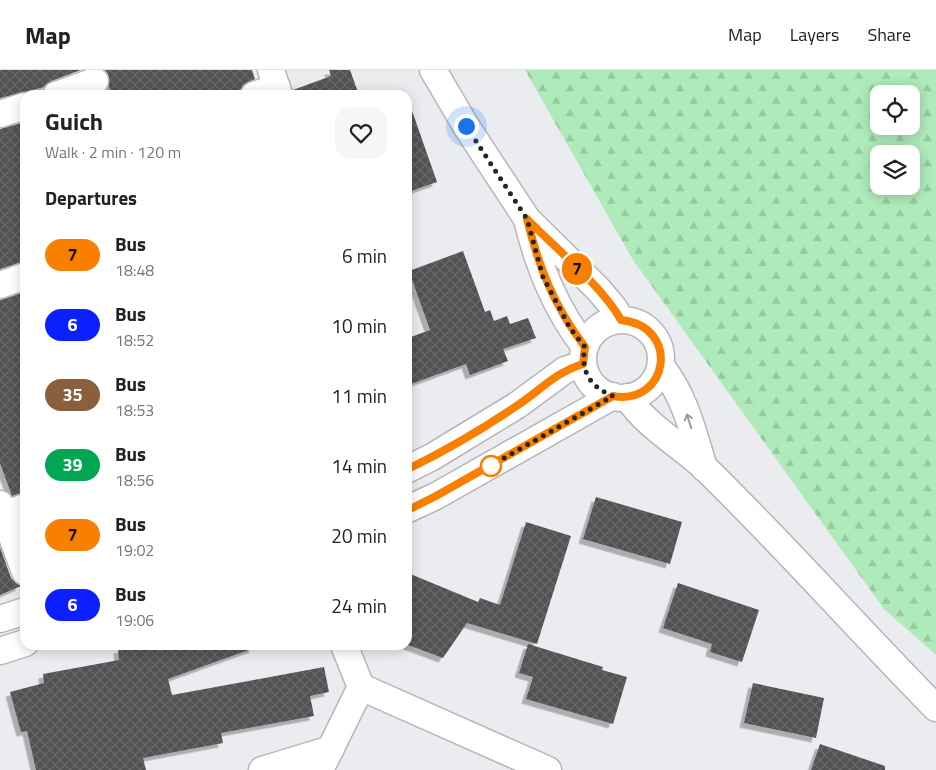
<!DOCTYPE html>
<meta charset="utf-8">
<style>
body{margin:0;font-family:"Titillium Web",sans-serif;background:#f6f6f6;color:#222;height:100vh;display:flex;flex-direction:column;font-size:19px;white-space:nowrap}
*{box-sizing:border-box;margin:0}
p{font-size:16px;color:#767676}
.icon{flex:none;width:28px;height:28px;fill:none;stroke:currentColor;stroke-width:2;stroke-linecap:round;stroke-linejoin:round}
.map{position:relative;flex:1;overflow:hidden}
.panel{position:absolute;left:20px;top:20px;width:392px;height:560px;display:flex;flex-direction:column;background:#fff;border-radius:15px;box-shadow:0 2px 12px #0003}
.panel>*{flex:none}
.badge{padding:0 10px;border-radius:16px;font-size:18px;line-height:32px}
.tools{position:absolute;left:870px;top:15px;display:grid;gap:10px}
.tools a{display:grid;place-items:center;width:50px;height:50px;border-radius:10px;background:#fff;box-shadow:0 2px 12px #0003;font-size:25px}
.you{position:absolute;width:25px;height:25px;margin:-12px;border:4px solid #fff;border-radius:50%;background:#1a73e8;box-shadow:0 0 0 8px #1a73e833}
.map>.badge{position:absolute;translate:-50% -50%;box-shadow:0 0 0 2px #fff}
h2{padding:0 25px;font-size:19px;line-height:45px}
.round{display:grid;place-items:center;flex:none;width:52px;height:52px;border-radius:15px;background:#f6f6f6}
.summary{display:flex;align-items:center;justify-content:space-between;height:85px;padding:0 25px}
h1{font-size:24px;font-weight:700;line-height:38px}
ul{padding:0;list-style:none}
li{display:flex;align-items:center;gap:15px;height:70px;padding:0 25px}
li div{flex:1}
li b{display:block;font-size:19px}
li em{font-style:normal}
li .badge{min-width:55px;font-weight:700;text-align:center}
header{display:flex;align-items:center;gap:30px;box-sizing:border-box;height:70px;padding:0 25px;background:#fff;border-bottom:1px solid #e0e0e0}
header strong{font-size:24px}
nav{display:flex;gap:28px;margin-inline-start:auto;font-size:18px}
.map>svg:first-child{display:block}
</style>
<header>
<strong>Map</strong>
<nav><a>Map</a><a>Layers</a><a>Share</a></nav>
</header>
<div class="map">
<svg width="936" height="700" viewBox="0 0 936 700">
<defs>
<pattern id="forest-firs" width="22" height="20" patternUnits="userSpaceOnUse" patternTransform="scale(1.25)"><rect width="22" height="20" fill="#aeeaba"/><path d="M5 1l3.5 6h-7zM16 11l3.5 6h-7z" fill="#96c9a0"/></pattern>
<pattern id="building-cross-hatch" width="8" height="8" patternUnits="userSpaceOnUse" patternTransform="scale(1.25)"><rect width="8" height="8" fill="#525153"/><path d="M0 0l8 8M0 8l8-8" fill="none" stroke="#686768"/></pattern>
<filter id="shadow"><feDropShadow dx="-4.5" dy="4.5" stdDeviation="0" flood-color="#0004"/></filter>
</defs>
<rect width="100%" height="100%" fill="#ebecef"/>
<!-- forest -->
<path fill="url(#forest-firs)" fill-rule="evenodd" d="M525,0H936V585L884,539L633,190ZM879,24H911V56H879ZM879,84H911V116H879Z"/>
<!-- building -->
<path fill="url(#building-cross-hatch)" filter="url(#shadow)" d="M0,0H81L51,11L44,17L0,28Z
M105,0H252L255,9L243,15L239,23L235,25H111L109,16V6Z
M329,0H350L359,25H294L293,20L331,6Z
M411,38L437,112L408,122V39Z
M25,52V191L0,199V59Z
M463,181L485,242L490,240L494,251L507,246L510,254L528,248L536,268L503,279L508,291L470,305L466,294L408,315V268L430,260L409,201Z
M25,222V422L12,426L0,393V230Z
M596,427L682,452L670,494L583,469Z
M526,452L571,466L537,574L467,553L443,588L408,575V503L478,532L480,528L500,535Z
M0,477L11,508L21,516L0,525Z
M678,513L759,540L742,592L710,582L712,574L663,558Z
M528,574L603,597L602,600L627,607L613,654L526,629L533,607L519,603Z
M148,575H253L254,578L168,609L172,625L324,597L329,622L310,626L314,646L221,663L223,673L143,688L146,700H36L27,661L21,662L10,622L44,613L43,604L119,590L118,579Z
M753,613L824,628L816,668L744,653Z
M820,674L885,696V700H811Z"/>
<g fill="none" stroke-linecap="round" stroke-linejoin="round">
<!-- minor casing -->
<g stroke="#b5b6b9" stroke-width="29">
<path id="minor" d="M271,0L279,25
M433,0L466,56L527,149L598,219L614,238L621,250
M56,25L95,11
M254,25L277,17
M0,44L25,36
M527,150C539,197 555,238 585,277
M0,215L25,206
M583 289a39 39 0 1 1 78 0a39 39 0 1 1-78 0Z
M661,296C685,326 693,362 704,398
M627,327C648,358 680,374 706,399C785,476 858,559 936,638
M408,399L432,387L516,336L565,300L583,294
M0,434L25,502
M408,439L436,426L613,326
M0,446L25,437
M0,549L25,541
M344,575L361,617L548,700
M0,581L25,573
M262,700L331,679
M320,700L361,617"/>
</g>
<!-- minor -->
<use href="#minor" stroke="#fff" stroke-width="26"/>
</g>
<!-- one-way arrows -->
<defs><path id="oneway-shaft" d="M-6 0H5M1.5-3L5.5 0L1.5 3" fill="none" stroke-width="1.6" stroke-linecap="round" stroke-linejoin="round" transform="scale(1.25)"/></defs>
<use stroke="#9d9d9d" href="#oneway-shaft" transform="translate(689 351) rotate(-108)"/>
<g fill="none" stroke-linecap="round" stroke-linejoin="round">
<!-- line casing -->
<g stroke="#fff" stroke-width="11">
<path id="line" d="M408,399C445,381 481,360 515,337C540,321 554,303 583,294L585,277C554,236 539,198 527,149C555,178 602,216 621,250C681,256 669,336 613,326L436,426L408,440"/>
</g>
<!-- line -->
<use href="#line" stroke="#f87f00" stroke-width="8"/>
<!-- walk -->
<path stroke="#252526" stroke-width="5" stroke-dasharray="0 9" d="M466,56L527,149L543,207L570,258L585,277C580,301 590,317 613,326L483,400L491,396"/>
</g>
<!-- markers -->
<circle fill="#fff" stroke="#f87f00" stroke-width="2.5" cx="491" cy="396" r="10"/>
</svg>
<div class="tools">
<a><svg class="icon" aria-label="locate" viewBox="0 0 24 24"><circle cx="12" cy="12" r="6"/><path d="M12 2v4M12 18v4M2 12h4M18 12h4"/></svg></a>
<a><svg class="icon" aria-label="layers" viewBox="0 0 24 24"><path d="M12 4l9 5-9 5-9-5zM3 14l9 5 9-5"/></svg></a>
</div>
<div class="you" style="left:466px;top:56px"></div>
<b class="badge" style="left:577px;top:199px;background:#f87f00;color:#111">7</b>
<section class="panel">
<div class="summary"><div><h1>Guich</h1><p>Walk · 2 min · 120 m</p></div><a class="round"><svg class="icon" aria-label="heart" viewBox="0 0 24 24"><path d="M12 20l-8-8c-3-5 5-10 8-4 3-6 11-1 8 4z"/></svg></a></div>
<h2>Departures</h2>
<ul>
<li><span class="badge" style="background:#f87f00;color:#111">7</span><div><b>Bus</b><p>18:48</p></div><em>6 min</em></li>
<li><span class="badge" style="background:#0c20ff;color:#fff">6</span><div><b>Bus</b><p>18:52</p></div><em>10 min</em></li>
<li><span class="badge" style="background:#8b5e3c;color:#fff">35</span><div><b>Bus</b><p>18:53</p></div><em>11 min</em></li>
<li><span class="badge" style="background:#00a651;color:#fff">39</span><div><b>Bus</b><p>18:56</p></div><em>14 min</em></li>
<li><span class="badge" style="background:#f87f00;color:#111">7</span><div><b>Bus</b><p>19:02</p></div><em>20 min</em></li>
<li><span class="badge" style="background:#0c20ff;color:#fff">6</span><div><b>Bus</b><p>19:06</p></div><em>24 min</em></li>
</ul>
</section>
</div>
